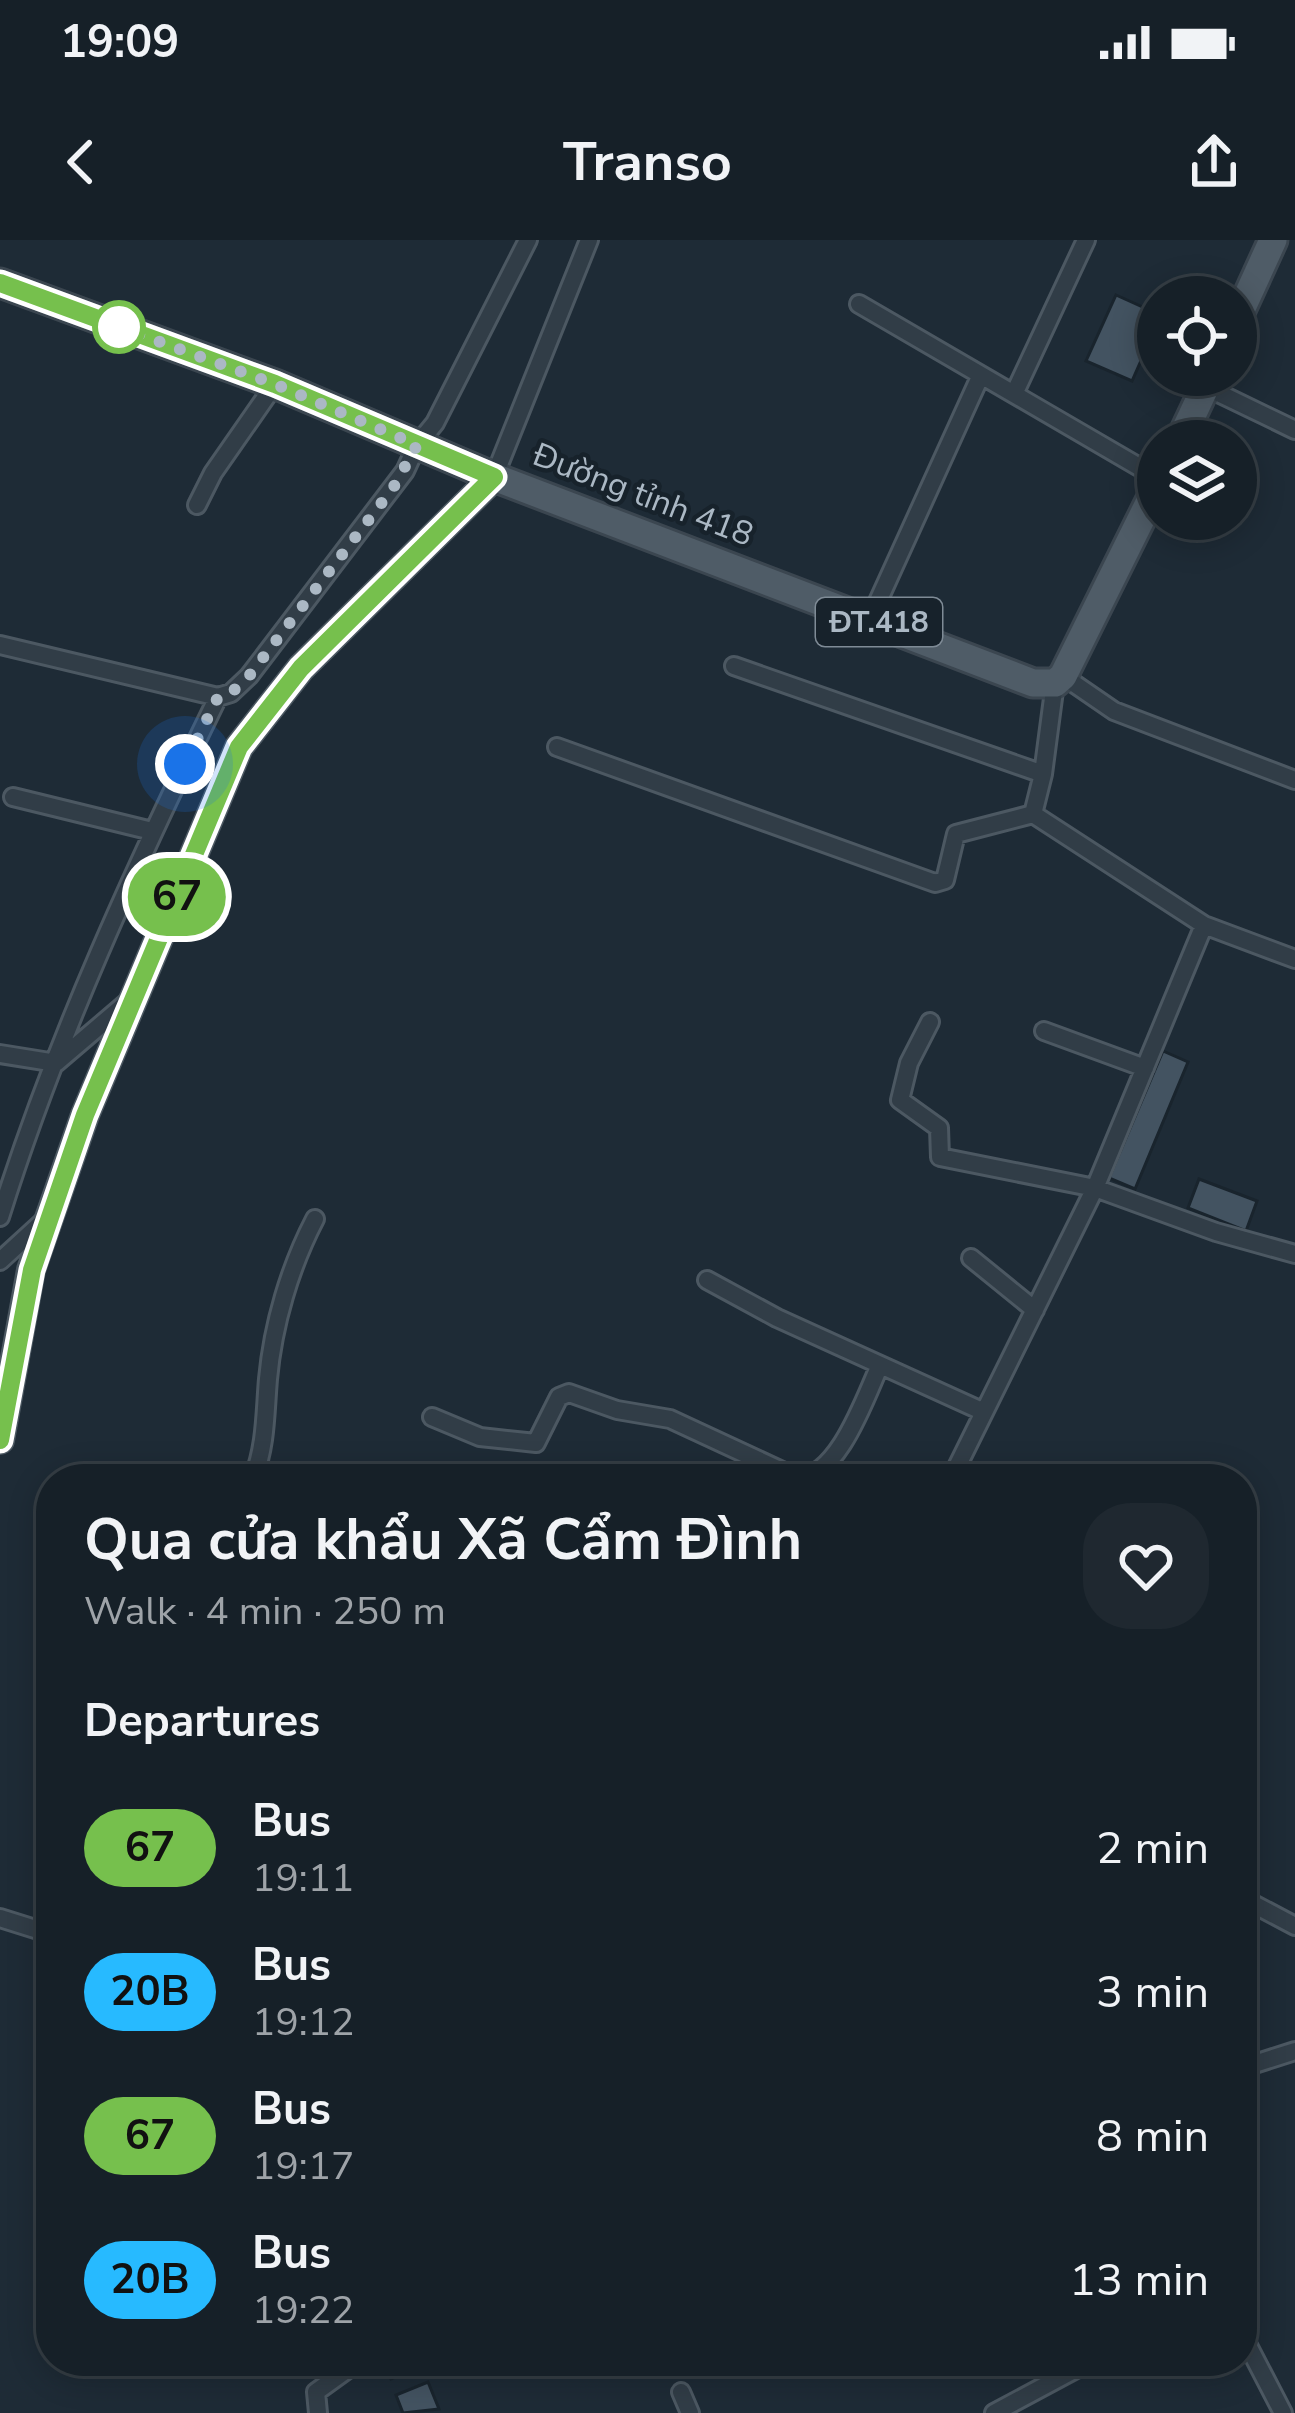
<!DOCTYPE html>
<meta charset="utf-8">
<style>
body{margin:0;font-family:"Nunito Sans",sans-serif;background:#1f2830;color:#f1f3f6;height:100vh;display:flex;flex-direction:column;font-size:45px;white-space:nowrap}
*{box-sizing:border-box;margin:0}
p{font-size:39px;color:#9ea3a8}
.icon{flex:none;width:66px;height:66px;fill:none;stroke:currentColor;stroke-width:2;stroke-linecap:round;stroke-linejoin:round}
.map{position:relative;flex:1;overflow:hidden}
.panel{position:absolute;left:36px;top:1224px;width:1221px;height:912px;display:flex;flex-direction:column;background:#162028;border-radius:48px;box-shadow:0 6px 30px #0003,0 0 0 3px #353e45}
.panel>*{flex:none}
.badge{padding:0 24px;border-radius:39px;font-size:42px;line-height:78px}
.tools{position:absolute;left:1137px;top:36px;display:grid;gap:24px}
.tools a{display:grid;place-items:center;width:120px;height:120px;border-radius:50%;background:#162028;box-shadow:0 6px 30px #0003,0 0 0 3px #353e45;font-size:60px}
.you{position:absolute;width:60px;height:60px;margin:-30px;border:9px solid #fff;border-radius:50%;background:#1a73e8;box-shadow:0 0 0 18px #1a73e833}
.map>.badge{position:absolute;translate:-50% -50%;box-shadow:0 0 0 6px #fff}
h2{padding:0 48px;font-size:45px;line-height:108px}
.round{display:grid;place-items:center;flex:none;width:126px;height:126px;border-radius:48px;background:#1f2830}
.overview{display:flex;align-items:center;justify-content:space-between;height:204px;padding:0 48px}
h1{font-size:57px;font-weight:700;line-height:90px}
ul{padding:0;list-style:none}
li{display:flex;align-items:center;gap:36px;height:144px;padding:0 48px}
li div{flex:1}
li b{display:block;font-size:45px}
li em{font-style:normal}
li .badge{min-width:132px;font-weight:700;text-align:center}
.status{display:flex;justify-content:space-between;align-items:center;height:84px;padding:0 60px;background:#162028;direction:ltr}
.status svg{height:33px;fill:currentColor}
header{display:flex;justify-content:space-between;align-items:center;height:156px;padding:0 48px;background:#162028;font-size:54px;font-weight:700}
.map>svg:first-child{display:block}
</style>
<div class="status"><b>19:09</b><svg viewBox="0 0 49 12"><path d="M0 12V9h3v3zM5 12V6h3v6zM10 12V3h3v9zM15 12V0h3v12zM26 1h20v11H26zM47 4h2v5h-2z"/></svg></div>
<header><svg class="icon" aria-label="back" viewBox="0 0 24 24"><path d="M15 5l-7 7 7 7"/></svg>Transo<svg class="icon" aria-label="share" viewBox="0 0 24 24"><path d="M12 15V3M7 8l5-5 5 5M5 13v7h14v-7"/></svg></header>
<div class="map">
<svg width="1295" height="2173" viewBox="0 0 1295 2173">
<rect width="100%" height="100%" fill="#1e2b36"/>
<!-- building -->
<path fill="#435361" stroke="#19242d" stroke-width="3" d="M1116,55L1158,74V82L1132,141L1086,121Z
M1163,811L1188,822L1135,949L1109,938Z
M1199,939L1257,961L1246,991L1188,968Z
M381,2121H400L405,2132L391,2139Z
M428,2142L439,2169L403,2173L396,2155Z"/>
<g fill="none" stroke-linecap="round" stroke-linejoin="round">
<!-- street casing -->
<g stroke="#4c5862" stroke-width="22">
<path id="street" d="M859,64L1158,238
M1206,147L1295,190
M1014,154L1086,0
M494,237L589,0
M197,265L213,233L275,144
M870,379L980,137
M0,405L218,457L231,453L249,436L405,231L417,205L435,183L528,0
M734,426L1043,534
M1063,436L1114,471L1295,540
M1055,443L1043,534L1033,574L1204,685L1295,719
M557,507L935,643L945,640L956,594L1033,574
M13,557L152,591
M930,782L909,823L900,860L939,888L940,917L1095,948L1216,992L1295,1014
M1044,791L1145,828
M0,814L56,823L130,760
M0,977C56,798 136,625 218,457
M971,1018L1035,1070
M0,1021L48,977
M707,1040L777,1078L984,1172
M432,1177L480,1197L536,1203L559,1157L569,1153L617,1170L670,1179L797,1238C838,1238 865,1158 880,1125
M253,1239C266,1205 265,1175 268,1139C273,1084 290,1027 315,979
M951,1239L1095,948L1204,685
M1242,1390L1248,1393
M1242,1658L1295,1686
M0,1678L51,1694
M1242,1828L1295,1811
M1242,2094L1283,2173
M681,2152L690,2173
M318,2173L316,2152L359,2121
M994,2173L1091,2121"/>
</g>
<!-- secondary casing -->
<g stroke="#4c5862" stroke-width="30">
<path id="secondary" d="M0,1200L31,1030L85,875L239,507L301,428L494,237"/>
</g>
<!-- primary casing -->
<g stroke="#3b4650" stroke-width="33">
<path id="primary" d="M0,43L275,144L494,237L1033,443H1055L1063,436L1158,245
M1236,81L1273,0
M1180,201L1211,135"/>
</g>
<!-- street -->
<use href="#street" stroke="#313d47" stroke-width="16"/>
<!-- secondary -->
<use href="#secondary" stroke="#3f4d5a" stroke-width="24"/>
<!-- primary -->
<use href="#primary" stroke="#4f5c67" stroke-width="27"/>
</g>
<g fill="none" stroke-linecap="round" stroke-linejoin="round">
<!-- line casing -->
<g stroke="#fff" stroke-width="27">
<path id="line" d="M0,43L275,144L494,237L301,428L239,507L85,875L32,1030L0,1200"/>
</g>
<!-- line -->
<use href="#line" stroke="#76c04d" stroke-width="18"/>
<!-- walk -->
<path stroke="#abb8c4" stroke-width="12" stroke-dasharray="0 21.6" d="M119,87L275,144L417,205L393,248L249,436L231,453L218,457L185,524"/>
</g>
<!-- markers -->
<circle fill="#fff" stroke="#76c04d" stroke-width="6" cx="119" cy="87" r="24"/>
<g text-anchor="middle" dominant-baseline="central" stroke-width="9" stroke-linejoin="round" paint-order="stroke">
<!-- shield labels -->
<rect fill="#17222b" stroke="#7f8b96" stroke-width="3" x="816" y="358" width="126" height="48" rx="9"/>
<g font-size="30" font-weight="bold" fill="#abb8c4">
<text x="879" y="382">ĐT.418</text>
</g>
<!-- street labels -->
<g font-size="33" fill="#abb8c4" stroke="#17222b">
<text transform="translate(643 255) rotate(21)">Đường tỉnh 418</text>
</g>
</g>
</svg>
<div class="tools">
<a><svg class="icon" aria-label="locate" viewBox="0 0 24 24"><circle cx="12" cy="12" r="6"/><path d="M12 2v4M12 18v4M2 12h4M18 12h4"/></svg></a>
<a><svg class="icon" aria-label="layers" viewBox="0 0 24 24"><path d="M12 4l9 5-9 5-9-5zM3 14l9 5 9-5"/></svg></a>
</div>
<div class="you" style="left:185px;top:524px"></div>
<b class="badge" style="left:177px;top:657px;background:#76c04d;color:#111">67</b>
<section class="panel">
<div class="overview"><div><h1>Qua cửa khẩu Xã Cẩm Đình</h1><p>Walk · 4 min · 250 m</p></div><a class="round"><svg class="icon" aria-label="heart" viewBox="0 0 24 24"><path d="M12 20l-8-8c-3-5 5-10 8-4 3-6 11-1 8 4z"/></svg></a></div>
<h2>Departures</h2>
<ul>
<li><span class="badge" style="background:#76c04d;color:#111">67</span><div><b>Bus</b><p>19:11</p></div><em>2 min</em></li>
<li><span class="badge" style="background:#27baff;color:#111">20B</span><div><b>Bus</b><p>19:12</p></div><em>3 min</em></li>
<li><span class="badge" style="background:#76c04d;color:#111">67</span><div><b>Bus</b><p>19:17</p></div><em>8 min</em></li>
<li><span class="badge" style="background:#27baff;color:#111">20B</span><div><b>Bus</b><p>19:22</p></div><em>13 min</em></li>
</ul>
</section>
</div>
